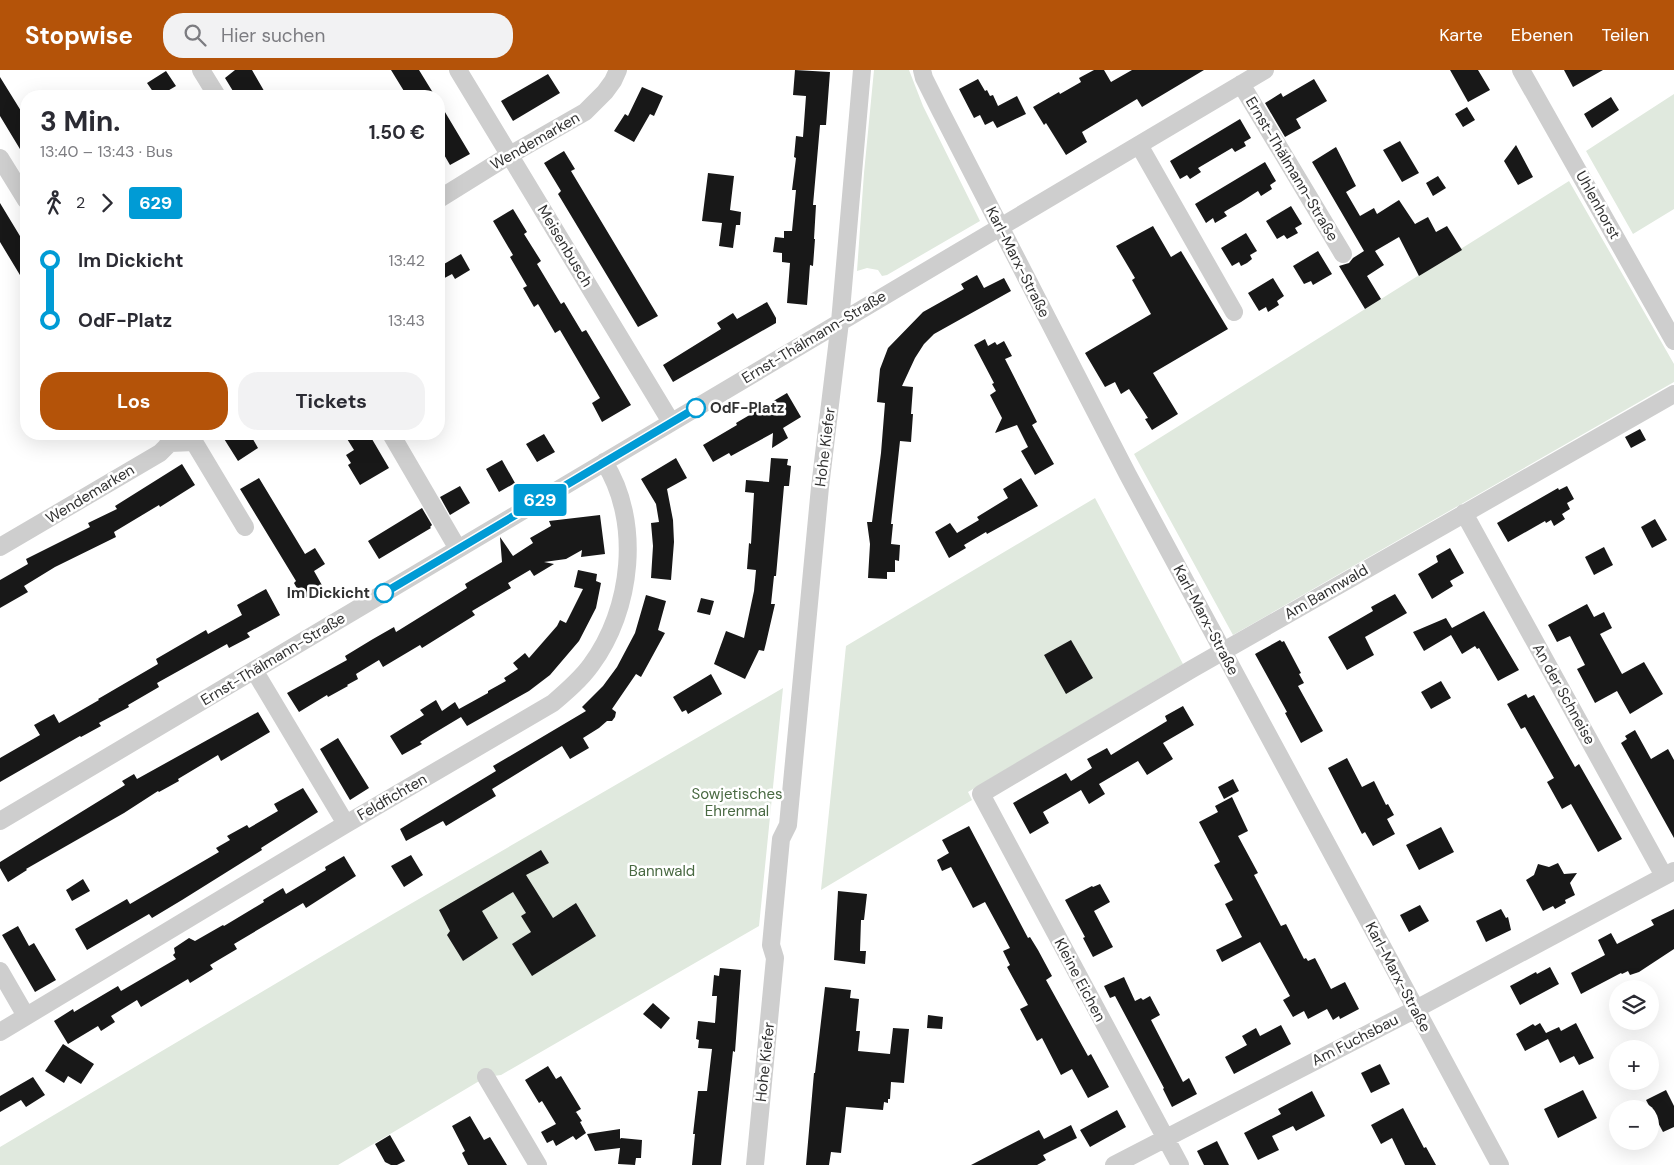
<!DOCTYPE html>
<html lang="de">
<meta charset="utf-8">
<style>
body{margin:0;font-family:"DM Sans",sans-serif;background:#f2f2f3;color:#2b2b33;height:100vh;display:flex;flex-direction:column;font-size:19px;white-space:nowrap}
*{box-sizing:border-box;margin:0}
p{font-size:16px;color:#7c7c81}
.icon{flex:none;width:28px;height:28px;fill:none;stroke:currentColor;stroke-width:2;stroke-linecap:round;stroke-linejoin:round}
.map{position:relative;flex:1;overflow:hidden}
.panel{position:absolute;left:20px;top:20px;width:425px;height:350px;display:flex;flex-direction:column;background:#fff;border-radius:20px;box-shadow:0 5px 20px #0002}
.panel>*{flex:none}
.badge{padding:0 10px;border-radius:4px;font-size:18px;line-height:32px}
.controls{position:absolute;left:1609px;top:910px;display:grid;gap:10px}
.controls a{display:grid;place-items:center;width:50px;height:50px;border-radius:50%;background:#fff;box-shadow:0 5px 20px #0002;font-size:25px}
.map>.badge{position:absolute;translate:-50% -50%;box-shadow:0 0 0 2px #fff}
.legs{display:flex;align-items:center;gap:8px;height:55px;padding:0 20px;font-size:16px}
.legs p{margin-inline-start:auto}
.head{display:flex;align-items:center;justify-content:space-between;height:85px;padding:0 20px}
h1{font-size:28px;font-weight:700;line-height:38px}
.cta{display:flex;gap:10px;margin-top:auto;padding:10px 20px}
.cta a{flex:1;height:58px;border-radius:20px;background:#b45309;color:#fff;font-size:20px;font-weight:700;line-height:58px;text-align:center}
.cta a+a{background:#f2f2f3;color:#2b2b33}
ul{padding:0 20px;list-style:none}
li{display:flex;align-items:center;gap:18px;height:60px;font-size:19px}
li i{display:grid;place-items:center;width:8px;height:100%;margin:0 6px;background:currentColor}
li i::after{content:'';width:12px;height:12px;margin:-6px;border:4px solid;border-radius:50%;background:#fff}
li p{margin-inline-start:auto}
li:first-child i{background:linear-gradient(#0000 50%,currentColor 0)}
li:last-child i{background:linear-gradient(currentColor 50%,#0000 0)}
header{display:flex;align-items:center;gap:30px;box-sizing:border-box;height:70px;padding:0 25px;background:#b45309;color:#fff}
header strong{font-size:24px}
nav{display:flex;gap:28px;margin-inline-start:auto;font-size:18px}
.search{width:350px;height:45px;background:#f2f2f3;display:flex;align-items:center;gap:12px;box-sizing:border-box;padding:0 18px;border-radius:20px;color:#7c7c81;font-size:19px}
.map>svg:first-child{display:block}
</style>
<header>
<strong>Stopwise</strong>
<div class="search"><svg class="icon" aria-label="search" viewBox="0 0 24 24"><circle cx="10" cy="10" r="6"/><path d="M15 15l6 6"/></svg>Hier suchen</div>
<nav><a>Karte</a><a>Ebenen</a><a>Teilen</a></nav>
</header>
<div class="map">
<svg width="1674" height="1095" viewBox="0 0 1674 1095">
<rect width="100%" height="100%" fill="#fff"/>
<!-- green -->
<path fill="#e0e9de" d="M874,0H909L923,36L980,151L887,205L882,206L878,200L867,198L857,201L864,103Z
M1674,24V139L1633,164L1586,81Z
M1569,111L1674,294V312L1233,565L1134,384Z
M1095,428L1183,594L968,722L972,730L821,820L846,576Z
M783,618L759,856L501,1005L486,1007L338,1095H0V1077L393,844Z"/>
<!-- building -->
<path fill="#181818" d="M235,0H252L267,26H236L225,8Z
M391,0H419L435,26H407Z
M795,0L830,2L826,55H820L816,101L813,135H816L814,169H815L813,196L810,195L807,235L787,233L790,193L782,192V183L773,182L775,167L784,168V161H792L796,120H792L796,88L794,87L796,66L803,67L806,26L793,25Z
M1094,0H1104L1111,12L1132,0H1204L1142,37L1137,29L1082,62L1087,72L1066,85L1046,53L1044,55L1033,37L1059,22L1060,24L1081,12L1079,8Z
M1450,0H1478L1490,20L1468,32Z
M1564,0H1603L1573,17Z
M166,1L176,16L159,26H156L147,13Z
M548,4L560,23L513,51L501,31Z
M0,7L26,49V89L0,46Z
M978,9L985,21L987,20L990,26L993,25L998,36L1017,26L1026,44L997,58L993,51L985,55L980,45L974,48L959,19Z
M1314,9L1327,31L1296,49L1301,58L1285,67L1265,33L1281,23L1283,27Z
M642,17L663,26L654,46L650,44L634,72L614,61L625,44L628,46Z
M1611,27L1619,40L1592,58L1584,44Z
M439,32L470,84L450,95L439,76Z
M1467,37L1475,50L1463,57L1455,44Z
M1240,49L1251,68L1244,72L1246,76L1235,82L1232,78L1198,98L1201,102L1190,109L1187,105L1180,109L1170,91Z
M1400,71L1419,103L1402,112L1383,80Z
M1516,75L1533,107L1518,115L1504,91Z
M1336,77L1356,116L1346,122L1360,146L1374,138L1377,144L1399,130L1415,154L1428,147L1436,162L1447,156L1462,180L1419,206L1399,167L1375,181L1384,195L1367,206L1381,229L1365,239L1339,196L1349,193L1353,188L1364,181L1312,92Z
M564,81L575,99L571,101L658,246L638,257L558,124L561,121L544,93Z
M1265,92L1276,111L1270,115L1272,119L1261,126L1258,121L1241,132L1224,142L1227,146L1215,153L1213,148L1206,153L1195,134Z
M708,103L734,106L730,140L741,142L740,155H736L733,178L719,176L722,153L702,151Z
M1438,106L1446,118L1433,126L1426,113Z
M0,133L26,176V215L0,172Z
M1291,136L1302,154L1295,158L1298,163L1287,169L1284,165L1277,169L1266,151Z
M513,139L527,162L524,164L541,191L537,194L561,234L564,232L582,262L586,260L631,335L602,352L592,333L600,328L560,260L555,263L538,234L534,237L523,218L527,216L510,187L513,185L493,151Z
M1153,156L1171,187L1181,181L1228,259L1153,303L1178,344L1152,360L1145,349L1148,348L1129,319L1121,324L1115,312L1105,317L1085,283L1151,244L1132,210L1135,208L1116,176Z
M1246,163L1257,181L1250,185L1252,189L1247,193L1241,196L1239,192L1232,196L1221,178Z
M1318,181L1332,204L1313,215L1311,211L1304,214L1293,196Z
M461,184L470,200L455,209L452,204L439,211V197Z
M977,205L984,218L1004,208L1011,221L934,264L924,274L915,288L902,316L913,317L911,344H913L911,372L900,371L891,454H893L891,474L900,475L899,491L895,490V502H887V509L868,508L870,474L867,452H872L881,383L885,333L877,332L880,299L888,278L923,242L964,219L961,214Z
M1273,208L1284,226L1277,231L1279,235L1268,242L1266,237L1259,241L1248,223Z
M767,232L776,248V253L673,312L663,295L721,259L717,253L733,243L737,249Z
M985,269L988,276L995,272L997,275L1004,271L1012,286L1005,289L1037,352L1032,355L1054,394L1035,405L1021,381L1028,377L1017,355L995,363L1002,348L990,325L996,321L992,314L994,313L974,275Z
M787,323L801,347L783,358L788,368L772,378L773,363L731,386L729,383L713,392L703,375L737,355L736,353Z
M1640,359L1646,370L1631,378L1625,367Z
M221,364H250L258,378L238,391Z
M344,364H369L389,398L360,415L348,395L351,393L346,385L354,380Z
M544,364L555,382L537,392L526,374Z
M676,388L687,408L667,419L673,450L674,472L671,510L651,508L653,476L651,453L659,452L656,434L641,409Z
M771,388L788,389L787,395L791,396L789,416H784L776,506H774L771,534H775L766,573L764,581L759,580L745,609L714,594L726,561L744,568L754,521L756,500L747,499L749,473L751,474L754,423L745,422L746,410L769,412Z
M502,390L515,413L499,422L486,399Z
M182,394L195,415L160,437L159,435L114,462L116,467L55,497L24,516L28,522L0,538V510L28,494L26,489L90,457L88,453L117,439L115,436Z
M259,408L305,484L315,478L325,494L314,501L323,517L303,529L294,513L296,511L240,419Z
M1021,408L1038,436L987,464L986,462L964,475L966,478L949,488L935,462L950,453L957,463L979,450L977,447L1008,428L1003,419Z
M460,416L470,433L450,445L440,427Z
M1567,416L1574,429L1567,433L1570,439L1562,444L1565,449L1554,456L1551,450L1546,453L1545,451L1508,472L1497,453L1558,418L1559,420Z
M422,438L432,455L430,457L431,458L379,489L368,471Z
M600,445L605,484L581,487L582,480L566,489L544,492L554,494L534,506L530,500L508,513L511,518L472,541L475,545L422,578L420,575L383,597L379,590L356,604L358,609L347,615L348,616L328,627L327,625L299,642L287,623L347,590L345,586L373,569L394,557L396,562L467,518L465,514L502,492L500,467L513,486L533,473L530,468L551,456L549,451Z
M1655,449L1667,470L1652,478L1641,457Z
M1604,477L1613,495L1594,505L1585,487Z
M1450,478L1464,503L1450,511L1453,516L1432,529L1418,504L1438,492L1436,486Z
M578,500L597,504L596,511L601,513L596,538L579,571L550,605L529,621L467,656L461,647L431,665L420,672L422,674L402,685L390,666L424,645L420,640L436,630L442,641L455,632L459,639L488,623V621L506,611L504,608L518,599L513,593L525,583L529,588L557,556L560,550L566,553L583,519L574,517Z
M266,519L280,545L247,563L250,567L229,578L227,574L157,613L159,617L128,635L129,637L99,653L101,656L81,667L80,666L0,712V688L40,665L34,655L54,644L59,653L99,630L98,629L158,594L156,589L206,560L208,564L242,545L237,535Z
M1395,524L1407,543L1365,567L1374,585L1347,600L1328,567L1373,541L1371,537Z
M646,525L666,531L658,560L665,563L641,607L636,604L612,639L616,642L615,647L612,651H607L599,658L583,668L589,678L570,689L562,676L492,719L496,726L446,756L443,751L406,771L400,759L496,701L493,696L586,641L582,637L603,616L617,597L635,563Z
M701,528L714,531L710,545L697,542Z
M1587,534L1594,547L1604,542L1612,558L1600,564L1622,604L1644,592L1663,624L1630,644L1617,621L1595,633L1577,599L1585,595L1570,566L1557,572L1548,555Z
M1484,541L1519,600L1498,611L1479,578L1477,579L1475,576L1462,584L1451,565L1424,581L1413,562L1446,548L1452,558Z
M1071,570L1093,608L1066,624L1044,585Z
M1280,570L1282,572L1284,571L1301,603L1299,604L1304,613L1298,616L1323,661L1301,673L1285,643L1287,642L1255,584Z
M711,604L722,624L688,644L686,640L682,642L673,627Z
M1441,611L1451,628L1431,639L1421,622Z
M1526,624L1528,628L1534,625L1575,697L1579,694L1622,769L1598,782L1571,734L1562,739L1547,712L1554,708L1525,657L1521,659L1507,634Z
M1183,636L1194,655L1163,673L1173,689L1147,705L1138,691L1099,714L1105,724L1089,734L1081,720L1043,742L1049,753L1030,764L1013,733L1066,703L1071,711L1092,698L1087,689L1107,678L1111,685L1167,651L1165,646Z
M258,642L270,662L221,691L218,685L178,709L179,711L159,722L158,721L124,743L26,799L27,800L8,812L0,798V792L125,715L122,711L134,704L137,709Z
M1635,660L1651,689L1668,679L1674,690V768L1621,673L1627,669L1625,666Z
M338,668L369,718L350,730L320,679Z
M1347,688L1362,717L1374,711L1386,735L1388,734L1394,745L1387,749L1395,764L1373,776L1365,762L1362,764L1328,698Z
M1233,709L1239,721L1224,729L1218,717Z
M303,718L318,742L261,778L262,780L182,830L152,848L149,844L87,880L75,859L127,829L130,834L219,782L216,778L230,770L227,766L247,755L249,758L278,741L274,734Z
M1232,727L1248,761L1238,766L1258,803L1254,805L1281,856L1286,854L1304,889L1306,888L1308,891L1315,888L1331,919L1345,912L1359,939L1340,949L1339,946L1333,950L1327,939L1308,949L1304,941L1293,947L1283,930L1290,926L1260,872L1222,892L1216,880L1242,867L1225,834L1233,830L1214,795L1220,792L1199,752L1218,742L1215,736Z
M969,756L1028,868L1030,867L1038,880L1052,906L1046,910L1088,986L1091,984L1109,1017L1088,1028L1072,999L1061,1005L1042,968L1037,971L1020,939L1028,935L1007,897L1010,895L1003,881L1010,878L985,832L973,838L951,797L942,801L937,790L949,783L942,770Z
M1441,757L1454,782L1419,800L1406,775Z
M541,780L549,793L526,805L553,848L576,833L596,866L532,906L512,874L531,862L521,846L526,843L513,822L482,841L498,868L463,891L447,865L450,861L439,840Z
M411,785L423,805L404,817L391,796Z
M344,786L356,806L306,838L303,833L234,874L237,879L210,895L213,899L190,913L188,909L141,937L137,930L111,946L115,952L101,961L98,956L68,974L54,951L73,939L74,942L118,916L121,921L176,889L173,885L175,883L174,878L189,868L195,871L223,855L224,856L264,832L263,830L283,818L286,824L326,800L325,797Z
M1558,793L1564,804L1577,803L1570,813L1575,825L1565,830L1566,833L1555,839L1553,836L1543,841L1526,810L1534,805L1538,794L1549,797Z
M83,809L90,821L72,831L66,820Z
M1100,814L1110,832L1094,841L1113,877L1093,887L1083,868L1085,867L1065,830L1092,816L1093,817Z
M838,821L867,824L864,850H861L860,881H866L865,894L834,890Z
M1420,835L1429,851L1409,862L1400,845Z
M1501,839L1506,848L1508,847L1511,860L1486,872L1476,851Z
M1674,839V879L1639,902L1630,905L1628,901L1622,904L1621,903L1581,924L1571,903L1605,885L1598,870L1611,863L1617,874L1654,855L1651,850Z
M18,856L29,876L34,873L56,910L35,922L2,865Z
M1550,897L1559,914L1520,935L1510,916L1536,902L1537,904Z
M720,898L741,900L735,982L733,981L721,1095H692L695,1064H693L698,1021H707L712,979L698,978L699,970L696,969L698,951L715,953L717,926H712L713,916L714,905L719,906Z
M1124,907L1135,931L1141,928L1143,930L1150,926L1160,945L1151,950L1183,1012L1189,1008L1197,1024L1172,1037L1163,1019L1164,1018L1115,926L1110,928L1104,916Z
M825,917L851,920L850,928L859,929L856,961H860L858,981L890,984L893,958L909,959L904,1013L891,1012L890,1029H888V1033L884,1032L883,1040L846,1037L841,1083L831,1082L829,1095H806L814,1003H815Z
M653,933L670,948L661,959L643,944Z
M928,945L943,947L942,959L927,958Z
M1540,953L1546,963L1559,957L1561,961L1576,953L1594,988L1579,995L1574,986L1560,993L1548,969L1525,981L1516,964L1533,954L1535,956Z
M1281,955L1291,974L1234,1004L1225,987L1247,975L1242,966L1256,958L1260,966Z
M63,974L94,994L81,1014L68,1006L64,1013L45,1001Z
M1380,994L1390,1014L1371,1023L1361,1003Z
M548,996L556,1009L561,1006L581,1039L574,1043L576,1042L582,1051L580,1052L586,1063L576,1070L573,1066L556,1076L553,1070L547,1073L541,1062L556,1054L542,1031L539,1033L525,1010Z
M33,1007L45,1025L26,1037L21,1030L0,1042V1026Z
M1583,1020L1597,1048L1558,1068L1544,1039Z
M1666,1020L1674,1036V1057L1663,1062L1646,1030Z
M1312,1021L1325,1046L1296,1061L1293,1056L1272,1066L1279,1080L1258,1090L1244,1063L1281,1044L1278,1039Z
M1403,1038L1424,1078L1426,1077L1436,1095H1405L1392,1068L1381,1074L1371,1055Z
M1117,1040L1126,1057L1090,1077L1080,1060Z
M470,1046L484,1070L490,1067L507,1095H468L462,1083L465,1081L452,1056Z
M1071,1055L1077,1068L1043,1085L1046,1090L1037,1095H971L1039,1060L1044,1069Z
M620,1059V1069L621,1068L642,1070L641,1088H636L635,1095L618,1094L620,1078L595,1081L587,1064Z
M390,1065L405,1091L397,1095H391L385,1092L375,1074Z
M1217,1071L1229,1095H1204L1197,1081Z"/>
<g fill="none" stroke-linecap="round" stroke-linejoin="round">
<!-- minor -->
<path stroke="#cecece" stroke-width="18" d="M201,0L217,26
M458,0L671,352
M922,0L924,8L940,40L1128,405L1500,1095
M1521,0L1674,271
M1241,14L1343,184
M1139,75L1234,242
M0,88L26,130
M439,129L510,85L585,42L605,22L613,11L618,0
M391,364L458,479
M170,373L194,372L245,457
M1464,443L1664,806
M0,477L160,383L170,373L167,364
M254,600L346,754
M0,751L1265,0
M0,901L26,946
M0,962L346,754L553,633C567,621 581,609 591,595C632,540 642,451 604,392
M486,1007L538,1095
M755,1095L775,888L771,875L781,769L788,755L820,417L840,252L862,0
M1114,1095L1416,939L1674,801
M1180,1095L981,724L1192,599L1674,324"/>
</g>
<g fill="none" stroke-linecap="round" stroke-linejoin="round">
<!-- line-1 casing -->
<g stroke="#fff" stroke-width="11">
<path id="line-1" d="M384,523L696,338"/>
</g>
<!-- line-1 -->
<use href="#line-1" stroke="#009bd5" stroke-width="8"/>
</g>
<!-- markers -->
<g fill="#fff" stroke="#009bd5" stroke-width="2.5">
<circle cx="696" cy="338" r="9"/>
<circle cx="384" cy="523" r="9"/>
</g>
<g text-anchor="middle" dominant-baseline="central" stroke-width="5" stroke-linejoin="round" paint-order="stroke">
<!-- street labels -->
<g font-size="15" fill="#313131" stroke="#fff">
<text transform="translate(535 71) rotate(-30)">Wendemarken</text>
<text transform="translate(1292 99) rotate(59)">Ernst-Thälmann-Straße</text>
<text transform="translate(1598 135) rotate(61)">Uhlenhorst</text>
<text transform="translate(565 176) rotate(59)">Meisenbusch</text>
<text transform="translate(1018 192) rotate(63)">Karl-Marx-Straße</text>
<text transform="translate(814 267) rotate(-31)">Ernst-Thälmann-Straße</text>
<text transform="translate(825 377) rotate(-83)">Hohe Kiefer</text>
<text transform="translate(90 424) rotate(-31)">Wendemarken</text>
<text transform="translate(1326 522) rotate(-30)">Am Bannwald</text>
<text transform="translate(1206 550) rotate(62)">Karl-Marx-Straße</text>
<text transform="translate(273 589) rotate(-31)">Ernst-Thälmann-Straße</text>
<text transform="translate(1564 624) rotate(61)">An der Schneise</text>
<text transform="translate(392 727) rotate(-30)">Feldfichten</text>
<text transform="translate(1398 907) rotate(62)">Karl-Marx-Straße</text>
<text transform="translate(1080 910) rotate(62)">Kleine Eichen</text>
<text transform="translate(1355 970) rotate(-27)">Am Fuchsbau</text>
<text transform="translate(765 992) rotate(-84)">Hohe Kiefer</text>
</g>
<!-- stop labels -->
<g font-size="15" font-weight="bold" fill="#313131" stroke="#fff" text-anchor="start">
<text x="710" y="338">OdF-Platz</text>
<text x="370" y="523" text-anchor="end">Im Dickicht</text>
</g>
<!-- park labels -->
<g font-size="15" fill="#496942" stroke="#fff">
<text x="737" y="724">Sowjetisches<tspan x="737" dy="17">Ehrenmal</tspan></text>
<text x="662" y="801">Bannwald</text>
</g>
</g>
</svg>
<div class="controls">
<a><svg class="icon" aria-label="layers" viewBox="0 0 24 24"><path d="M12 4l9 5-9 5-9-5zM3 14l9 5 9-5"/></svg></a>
<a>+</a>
<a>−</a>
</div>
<b class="badge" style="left:540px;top:430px;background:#009bd5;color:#fff">629</b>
<section class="panel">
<div class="head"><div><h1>3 Min.</h1><p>13:40 – 13:43 · Bus</p></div><b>1.50 €</b></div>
<div class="legs"><svg class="icon" aria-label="walk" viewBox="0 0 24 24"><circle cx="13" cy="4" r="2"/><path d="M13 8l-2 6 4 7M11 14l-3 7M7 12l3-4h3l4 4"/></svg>2<svg class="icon" aria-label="forward" viewBox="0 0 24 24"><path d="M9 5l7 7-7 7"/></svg><b class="badge" style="background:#009bd5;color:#fff">629</b></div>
<ul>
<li><i style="color:#009bd5"></i><b>Im Dickicht</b><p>13:42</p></li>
<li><i style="color:#009bd5"></i><b>OdF-Platz</b><p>13:43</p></li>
</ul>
<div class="cta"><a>Los</a><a>Tickets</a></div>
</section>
</div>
